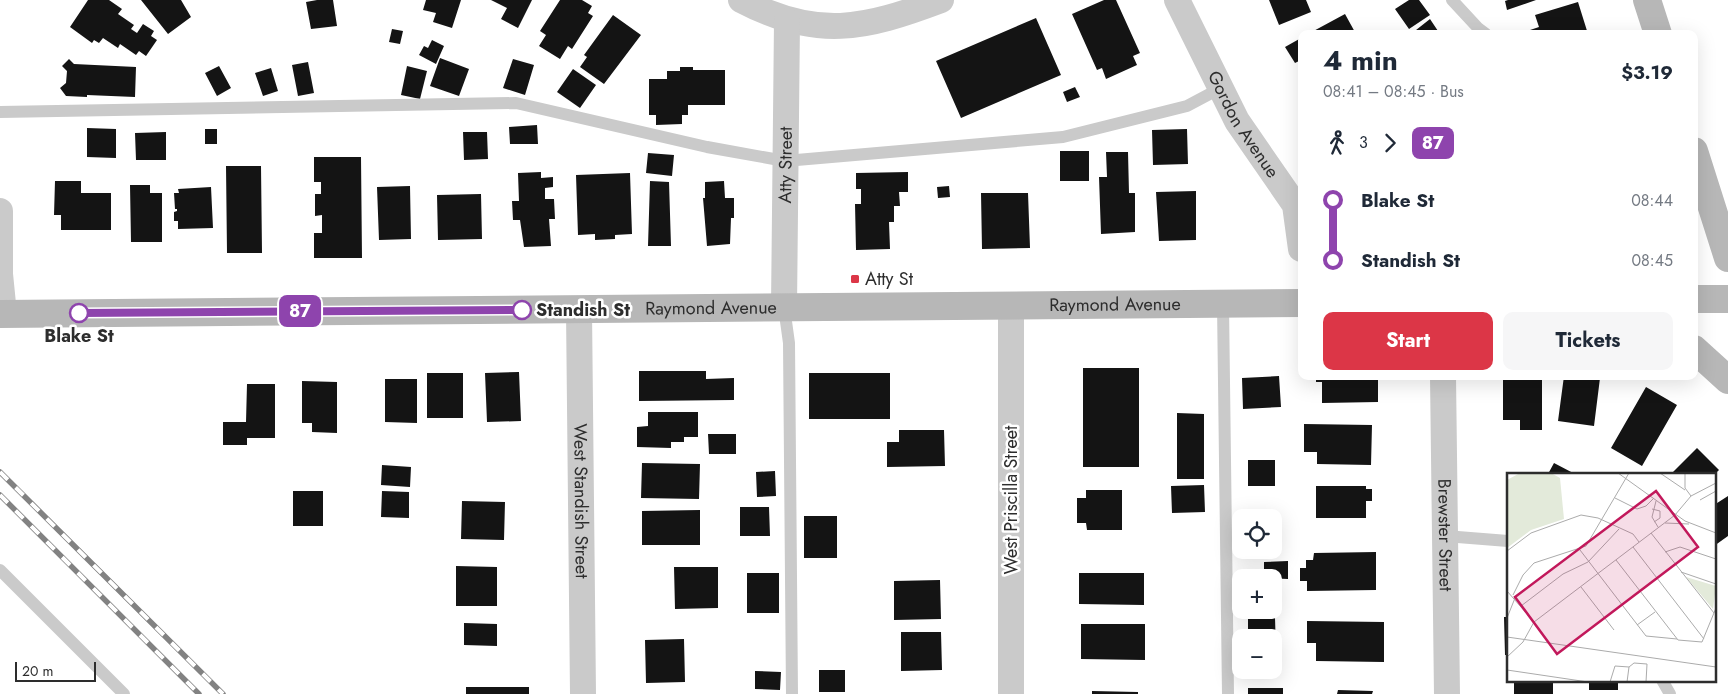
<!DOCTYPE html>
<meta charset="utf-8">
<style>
body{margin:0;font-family:Jost,sans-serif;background:#f6f6f7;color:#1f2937;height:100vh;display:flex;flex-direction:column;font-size:19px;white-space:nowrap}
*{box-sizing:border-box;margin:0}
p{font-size:16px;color:#747a83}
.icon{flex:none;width:28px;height:28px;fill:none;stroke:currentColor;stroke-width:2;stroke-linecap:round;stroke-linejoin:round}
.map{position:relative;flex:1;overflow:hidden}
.details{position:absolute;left:1298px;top:30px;width:400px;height:350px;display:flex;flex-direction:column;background:#fff;border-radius:10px;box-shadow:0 5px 20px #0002}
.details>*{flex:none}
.badge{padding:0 10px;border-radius:8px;font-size:18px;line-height:32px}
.buttons{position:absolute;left:1232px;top:509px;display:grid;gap:10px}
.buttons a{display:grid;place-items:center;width:50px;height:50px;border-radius:10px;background:#fff;box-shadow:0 5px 20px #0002;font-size:25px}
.scale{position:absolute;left:15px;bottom:12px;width:81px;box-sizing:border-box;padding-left:5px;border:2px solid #2d2d2d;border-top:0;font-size:14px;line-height:18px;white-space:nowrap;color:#2d2d2d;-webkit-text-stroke:4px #fff;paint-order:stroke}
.map>.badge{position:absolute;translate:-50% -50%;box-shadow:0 0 0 2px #fff}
.legs{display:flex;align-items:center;gap:8px;height:55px;padding:0 25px;font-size:16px}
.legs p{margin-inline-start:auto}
.head{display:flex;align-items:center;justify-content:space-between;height:85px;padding:0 25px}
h1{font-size:28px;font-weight:700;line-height:38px}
.action{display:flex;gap:10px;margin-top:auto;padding:10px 25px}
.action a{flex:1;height:58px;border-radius:10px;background:#dc3647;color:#fff;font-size:20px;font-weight:700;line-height:58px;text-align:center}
.action a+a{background:#f6f6f7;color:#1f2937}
ul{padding:0 25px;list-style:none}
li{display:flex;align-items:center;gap:18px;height:60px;font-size:19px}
li i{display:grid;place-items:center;width:8px;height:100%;margin:0 6px;background:currentColor}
li i::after{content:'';width:12px;height:12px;margin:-6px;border:4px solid;border-radius:50%;background:#fff}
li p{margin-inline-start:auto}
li:first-child i{background:linear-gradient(#0000 50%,currentColor 0)}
li:last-child i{background:linear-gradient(currentColor 50%,#0000 0)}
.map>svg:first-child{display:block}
</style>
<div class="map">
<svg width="1728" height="694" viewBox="0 0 1728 694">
<rect width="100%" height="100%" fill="#fff"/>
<!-- building -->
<path fill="#141414" d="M88,0H109L122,9L118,14L134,25L131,29L137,33L143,24L154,31L151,36L157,40L146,56L139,51L136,55L120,44L118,48L103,38L99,43L94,40L92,43L70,27Z
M141,0H181L191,17L168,34Z
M317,0H333L337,26L311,29L306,2Z
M426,0H461L452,28L433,22L436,13L423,10Z
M491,0H532L518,28L501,19L507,8Z
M560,0H582L592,6L588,13L593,16L572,49L568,46L560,59L539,46L546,35L540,31Z
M1104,0H1116L1140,53L1133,56L1137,65L1106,79L1102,68L1097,70L1072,14Z
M1269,0H1306L1311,12L1279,25Z
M1409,0H1419L1430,15L1409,29L1395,9Z
M1508,0H1536L1507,10L1505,1Z
M1578,2L1588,34H1528L1527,31L1539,27L1535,15Z
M1345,14L1356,34H1308Z
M613,15L641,35L604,84L580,67L587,57L584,55Z
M1036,18L1061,75L961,118L936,61Z
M1430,19L1440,34H1411Z
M392,29L403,31L400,44L389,42Z
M1301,38V60L1295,63L1285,47Z
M432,40L444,46L436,64L419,55L424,46L428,48Z
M440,58L469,69L459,96L430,86Z
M69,59L74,64L136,67L135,97L87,95V97L66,96L60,88L66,83L67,71L62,66Z
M513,59L534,65L525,95L503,88Z
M308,62L314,93L298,96L292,65Z
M219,66L231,88L217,96L205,73Z
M407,66L427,71L420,99L401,95Z
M680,67H693V70H725V105H688V115H682V124L656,125V115H649V79H667V71H680Z
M271,68L278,91L263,96L255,73Z
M573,69L596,85L580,108L557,92Z
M1075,87L1080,97L1067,102L1063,92Z
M537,125L538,144H510L509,127Z
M87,128L116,129V158L87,157Z
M205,129H217V144H205Z
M1187,129L1188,164L1153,165L1152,130Z
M166,132V160H136L135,133Z
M463,132H487L488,159L464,160Z
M1060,151H1089V181H1060Z
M1106,152H1128L1129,193H1135V232L1101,234L1099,177H1107Z
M648,153L674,155L672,176L646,173Z
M314,157H361L362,258H314V233H322V215L315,216V194H321V182H314Z
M226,166H261L262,253H227Z
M541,172V178L553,177V187L545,188V199H554L555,219H549L551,246L524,247L520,220H513L512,201H519L518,173Z
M908,172V192H899L900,206H894V222H889L890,249L856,250L855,204H861V189H856V173Z
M630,173L632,234L615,235V239L595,240V234L578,235L576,175Z
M55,181H81V193H111V230H61V215H54Z
M650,181L669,182L671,246H648Z
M724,181L725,198H734V218H731L730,244L707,246L703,198H705V182Z
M130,185H150V193H162V242H131Z
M410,186L411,239L379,240L377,187Z
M949,186L950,197L938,198L937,187Z
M211,187L213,228L178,229V221H174V212L177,211V209H175L174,193H179L178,189Z
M1196,191V240L1159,241L1156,192Z
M981,193H1028L1030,248L982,249Z
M481,194L482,239L438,240L437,195Z
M1083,368H1139V467H1083Z
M639,371H706V379L734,378V400L639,401Z
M519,372L521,421L487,422L485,373Z
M427,373H463V418H427Z
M809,373H890V419H809Z
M1279,376L1281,407L1243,409L1242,378Z
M1316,376H1378V402L1322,403V382H1316Z
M1503,376H1542V430H1520V420H1503Z
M1564,376L1600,378L1594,426L1558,421Z
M385,379H417V423L385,422Z
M302,381L337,382V433L312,432V423H302Z
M247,384H275V438H247V445H223V422H246Z
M1646,387L1677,405L1642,466L1611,448Z
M648,412H698V437H684V442H671V448L637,447V427L648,426Z
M1177,413L1204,414V479H1177Z
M1304,424L1372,425L1371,465L1317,464V452H1304Z
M899,430H944L945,466L887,467V442H899Z
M708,434H736V454H709Z
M1697,448L1719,470L1715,474H1671Z
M1248,460H1275V486H1248Z
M642,463L700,464L699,499L641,498Z
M1554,463L1575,474H1548Z
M382,465L411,467L410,487L381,485Z
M775,471L776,496L757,497L756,472Z
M1204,485L1205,512L1172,513L1171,486Z
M1316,486H1366V489H1372V501H1366V518H1316Z
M1086,490H1122V530H1087L1086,523H1077V498H1086Z
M293,491H323V526H293Z
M382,491L409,492V518L381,517Z
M1728,496V536L1714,546V505Z
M462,501L505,502L504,540L461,539Z
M740,507H769L770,536H740Z
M700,510V545H642V511Z
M804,516H837V558H804Z
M1376,552V590L1307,591V581H1300V568H1306V560H1313L1314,553Z
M1288,561V579L1264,578V562Z
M456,566L497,567V606H456Z
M674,567H718V608L675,609Z
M747,573H779V613H747Z
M1079,573H1144V605L1079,604Z
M940,580L941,619L894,620V581Z
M1504,617H1508V655H1505Z
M1248,618H1275L1276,650H1274V638H1248Z
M1307,621L1384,622V662L1316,661V643H1307Z
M464,623L497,624V646L464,645Z
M1081,624H1145V660L1081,659Z
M901,632H941L942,670L901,671Z
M684,639L685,682L646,683L645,640Z
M819,670H845V692H819Z
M755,671L781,672L780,690L755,689Z
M1514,680H1553V694H1514Z
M1589,680H1618V690H1589Z
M466,687H529V694H466Z
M1248,688H1283V694H1248Z
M1338,690L1373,691L1372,694H1337Z
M1092,691L1138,692V694H1092Z"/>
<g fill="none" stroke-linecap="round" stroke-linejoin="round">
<!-- lane -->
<path stroke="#cacaca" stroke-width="12" d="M1452,0L1478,28L1486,34
M0,112L516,103L707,147L785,161L1063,137L1187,106L1219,89
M1223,304L1228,694
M784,307L789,343L792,694
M1445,536L1508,541
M0,570L124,694
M1662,680L1670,694"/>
<!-- street -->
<g stroke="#cacaca" stroke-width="26">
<path d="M741,0C817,40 864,29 941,0"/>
<path id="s1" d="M1177,0L1237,121L1295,205L1301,249"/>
<path d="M0,211V274L4,314"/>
<path d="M1011,305V694"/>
<path id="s2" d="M784,307L787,21"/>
<path id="s3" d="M579,310L583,694"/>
<path id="s4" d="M1443,376L1447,694"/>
</g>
<!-- secondary -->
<g stroke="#b7b7b7" stroke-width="28">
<path d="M1647,0L1658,34"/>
<path d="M1694,151L1728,258"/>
<path d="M1694,299H1728"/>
<path id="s5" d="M0,314L1301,303"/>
<path d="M1694,349L1728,380"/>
</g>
<!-- rail casing -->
<g stroke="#828282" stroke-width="5.5">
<path id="rail" d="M0,472L223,694
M0,495L199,694"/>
</g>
<!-- rail -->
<use href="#rail" stroke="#fff" stroke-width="4" stroke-dasharray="11" stroke-linecap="butt"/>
</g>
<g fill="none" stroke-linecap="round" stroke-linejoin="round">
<!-- line-1 casing -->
<g stroke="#fff" stroke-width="11">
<path id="line-1" d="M79,313L522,310"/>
</g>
<!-- line-1 -->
<use href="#line-1" stroke="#8e44ad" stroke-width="8"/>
</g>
<!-- markers -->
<rect fill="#dc3647" stroke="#fff" stroke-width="2" x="850" y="274" width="10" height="10" rx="2.5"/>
<g fill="#fff" stroke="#8e44ad" stroke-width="2.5">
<circle cx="522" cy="310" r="9"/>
<circle cx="79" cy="313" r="9"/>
</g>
<g text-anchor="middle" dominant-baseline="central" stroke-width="5" stroke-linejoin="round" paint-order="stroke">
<!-- street labels -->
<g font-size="18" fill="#2d2d2d" stroke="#fff">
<text stroke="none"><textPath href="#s1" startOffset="141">Gordon Avenue</textPath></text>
<text stroke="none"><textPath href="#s2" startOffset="142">Atty Street</textPath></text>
<text stroke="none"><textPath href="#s5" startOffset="1115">Raymond Avenue</textPath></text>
<text stroke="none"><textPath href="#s5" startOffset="711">Raymond Avenue</textPath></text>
<text transform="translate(1011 500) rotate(-90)">West Priscilla Street</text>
<text stroke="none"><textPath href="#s3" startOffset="191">West Standish Street</textPath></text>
<text stroke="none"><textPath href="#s4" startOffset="159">Brewster Street</textPath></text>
</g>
<!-- poi labels -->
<g font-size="18" fill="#2d2d2d" stroke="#fff" text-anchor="start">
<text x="865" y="279">Atty St</text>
</g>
<!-- stop labels -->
<g font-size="18" font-weight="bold" fill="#2d2d2d" stroke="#fff" text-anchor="start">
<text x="536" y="310">Standish St</text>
<text x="79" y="336" text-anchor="middle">Blake St</text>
</g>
</g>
<!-- overview -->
<g transform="translate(1507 473)">
<rect width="209" height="209" fill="#fff"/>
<path d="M13,0H44L53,5L57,46L24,57L0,75V7ZM179,104L209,113L206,136Z" fill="#e3eada"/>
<path fill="none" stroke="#ababab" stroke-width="1" d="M111,0L178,48L209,60M153,0L178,17M178,0V15L184,23M108,25L130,36L139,33L146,26M193,27L209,18M149,28L145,44L151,54M145,36L153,38V45L147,49M168,42L184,23L209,10M158,50L182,51M144,60L207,140M126,74L197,166M73,77L139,163L170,166M0,78L24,60L74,42L91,45L126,61L132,69M158,79L173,74L209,86M109,87L171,167L195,169L209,135M174,99L209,111M74,114L107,157M0,118L27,149M6,122L16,102L27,90L79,73L122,0M14,133L56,101L81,89L112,56M0,145L8,125M130,152L148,139M0,164L209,194M0,184L16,169L27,149L168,42M122,194L127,190L140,191L139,209M0,197L81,209M103,209L108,193L122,194L120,209"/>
<path fill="#c2185b" fill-opacity="0.15" stroke="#c2185b" stroke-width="2.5" d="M149,18L191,74L50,181L8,124Z"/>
<rect width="209" height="209" fill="none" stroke="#2d2d2d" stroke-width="2.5"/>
</g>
</svg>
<div class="buttons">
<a><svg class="icon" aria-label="locate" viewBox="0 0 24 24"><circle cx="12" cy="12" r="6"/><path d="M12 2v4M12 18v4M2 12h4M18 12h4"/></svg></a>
<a>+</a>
<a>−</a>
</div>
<div class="scale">20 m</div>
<b class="badge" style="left:300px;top:311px;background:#8e44ad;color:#fff">87</b>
<section class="details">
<div class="head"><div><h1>4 min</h1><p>08:41 – 08:45 · Bus</p></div><b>$3.19</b></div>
<div class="legs"><svg class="icon" aria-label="walk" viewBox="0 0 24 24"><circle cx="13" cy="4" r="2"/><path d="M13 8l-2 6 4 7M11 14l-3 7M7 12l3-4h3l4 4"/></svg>3<svg class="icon" aria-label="forward" viewBox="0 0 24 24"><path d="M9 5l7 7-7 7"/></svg><b class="badge" style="background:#8e44ad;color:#fff">87</b></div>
<ul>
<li><i style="color:#8e44ad"></i><b>Blake St</b><p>08:44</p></li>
<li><i style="color:#8e44ad"></i><b>Standish St</b><p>08:45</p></li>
</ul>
<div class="action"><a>Start</a><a>Tickets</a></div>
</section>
</div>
